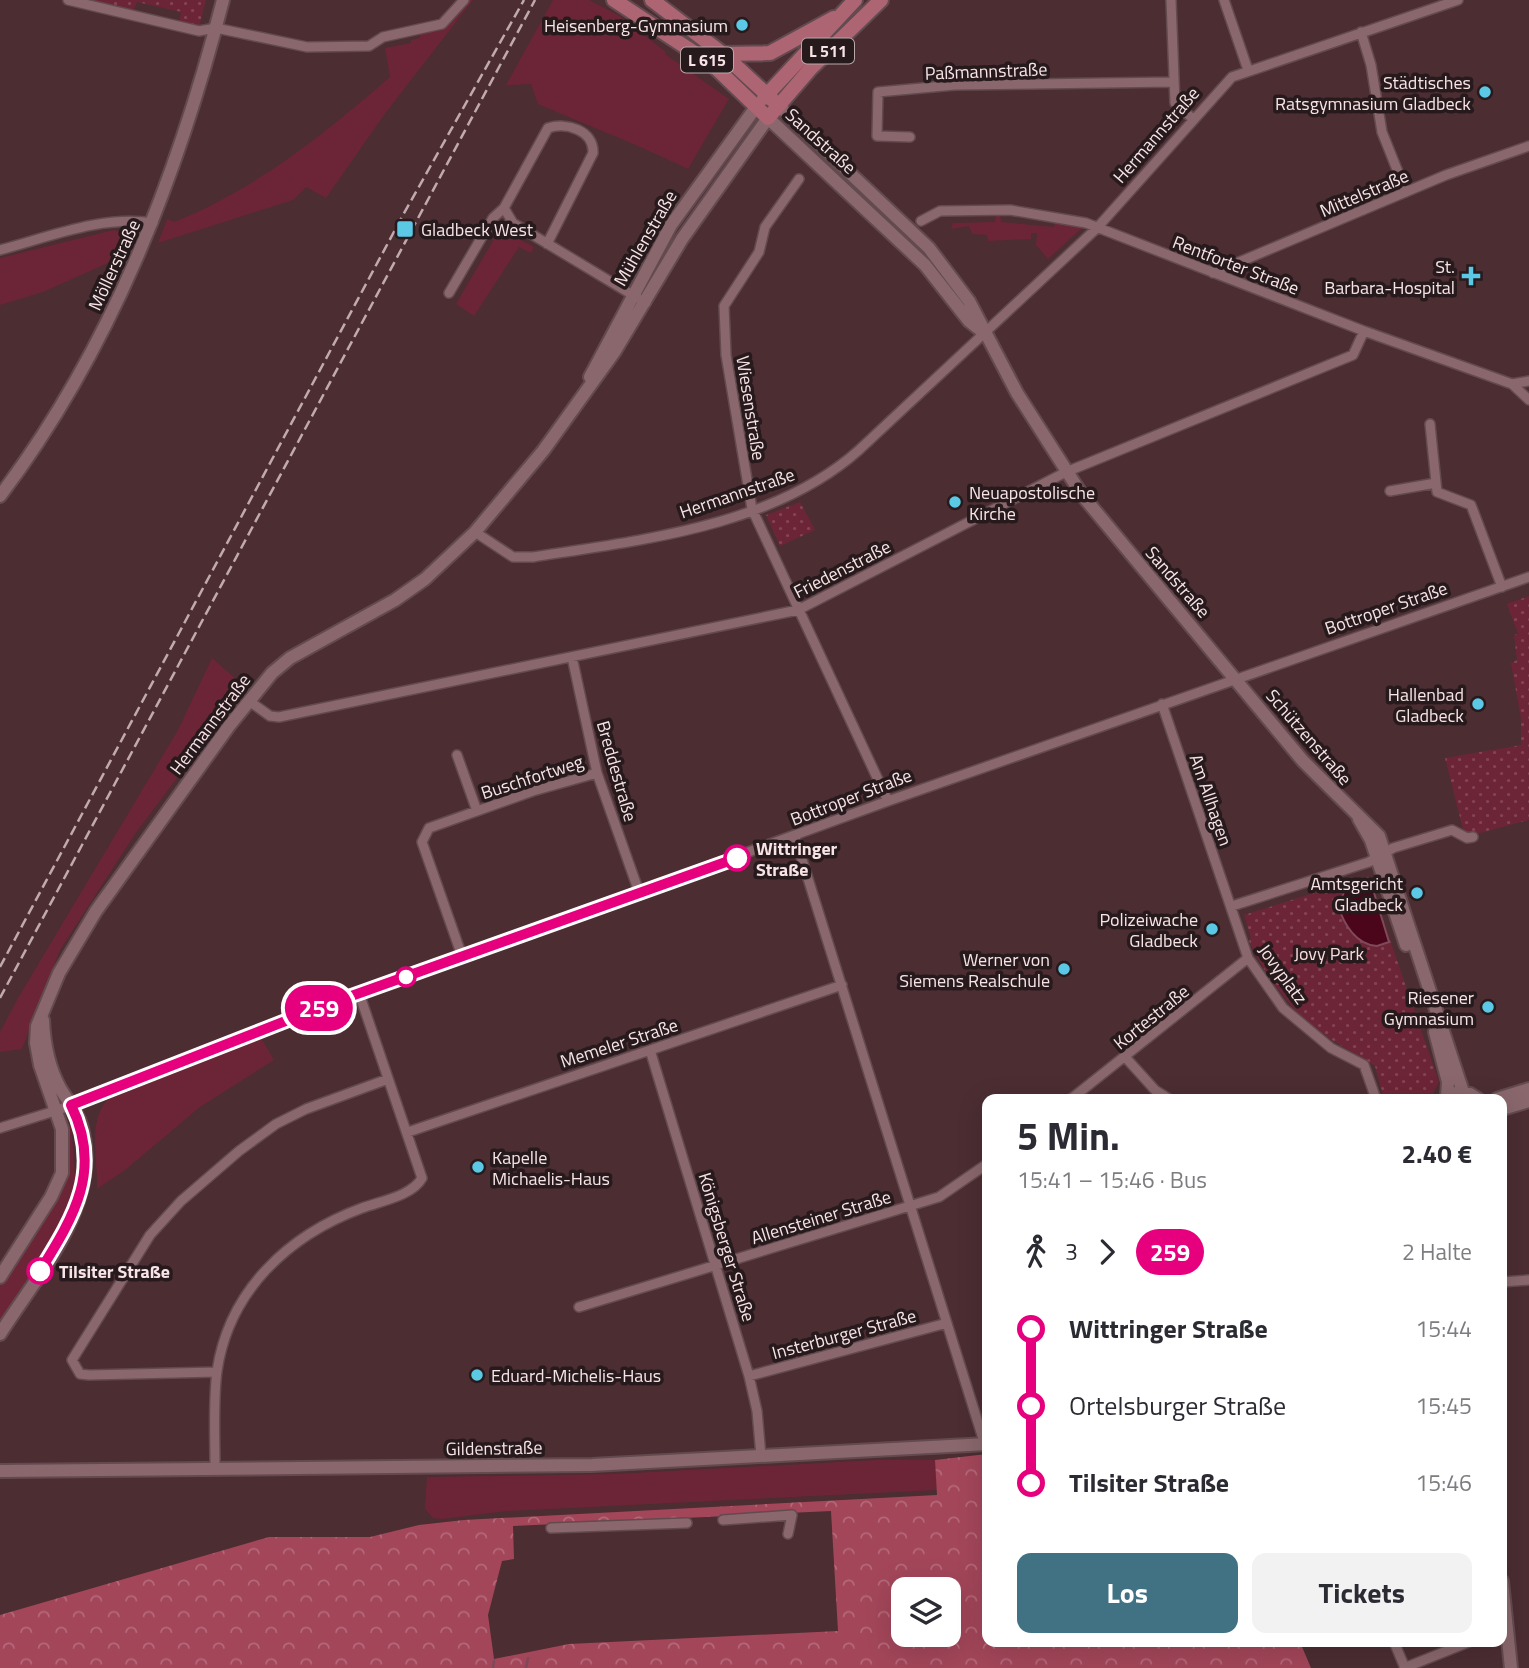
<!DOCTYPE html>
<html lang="de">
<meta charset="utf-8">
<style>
body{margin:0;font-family:"Titillium Web",sans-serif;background:#f2f2f3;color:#2b2b33;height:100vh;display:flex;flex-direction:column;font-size:26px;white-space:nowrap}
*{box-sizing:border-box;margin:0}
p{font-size:23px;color:#7c7c81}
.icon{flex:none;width:38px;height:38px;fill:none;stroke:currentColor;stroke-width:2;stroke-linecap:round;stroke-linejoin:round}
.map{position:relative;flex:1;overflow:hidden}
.panel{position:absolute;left:982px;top:1094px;width:525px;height:553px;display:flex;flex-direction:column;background:#fff;border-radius:14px;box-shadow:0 7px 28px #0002}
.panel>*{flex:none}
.badge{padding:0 14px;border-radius:23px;font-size:24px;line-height:46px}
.controls{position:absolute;left:891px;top:1577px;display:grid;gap:14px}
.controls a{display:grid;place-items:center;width:70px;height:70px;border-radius:14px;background:#fff;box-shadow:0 7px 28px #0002;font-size:35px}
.map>.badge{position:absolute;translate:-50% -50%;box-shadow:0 0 0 4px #fff}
.legs{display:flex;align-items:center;gap:10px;height:77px;padding:0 35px;font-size:23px}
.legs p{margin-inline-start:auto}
.summary{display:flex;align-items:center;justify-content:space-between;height:119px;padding:0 35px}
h1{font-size:38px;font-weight:700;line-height:52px}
.primary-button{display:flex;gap:14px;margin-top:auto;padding:14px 35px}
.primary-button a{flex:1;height:80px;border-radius:14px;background:#417284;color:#fff;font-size:28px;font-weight:700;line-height:80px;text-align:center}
.primary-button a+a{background:#f2f2f3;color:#2b2b33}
ul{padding:0 35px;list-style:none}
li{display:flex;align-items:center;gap:24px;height:77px;font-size:26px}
li i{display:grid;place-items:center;width:10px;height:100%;margin:0 9px;background:currentColor}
li i::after{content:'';width:18px;height:18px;margin:-9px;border:5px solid;border-radius:50%;background:#fff}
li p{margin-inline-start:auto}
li:first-child i{background:linear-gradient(#0000 50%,currentColor 0)}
li:last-child i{background:linear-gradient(currentColor 50%,#0000 0)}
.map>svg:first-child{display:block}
</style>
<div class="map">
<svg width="1529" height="1668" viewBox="0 0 1529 1668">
<defs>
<pattern id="forest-crowns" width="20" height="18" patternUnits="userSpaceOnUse" patternTransform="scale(1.75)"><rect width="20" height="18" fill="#a3465a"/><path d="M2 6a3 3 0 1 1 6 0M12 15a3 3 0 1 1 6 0" fill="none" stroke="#b5697a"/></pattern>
<pattern id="park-dots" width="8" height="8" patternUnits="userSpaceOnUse" patternTransform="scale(1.75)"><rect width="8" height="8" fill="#6c2536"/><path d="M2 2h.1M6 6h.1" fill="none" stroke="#824453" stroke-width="1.8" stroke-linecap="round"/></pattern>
</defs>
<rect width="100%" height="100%" fill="#4b2d32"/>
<!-- grass -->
<path fill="#6c2536" d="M468,0H473L384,115L326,198L306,187L293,200L158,243L167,219L174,222C256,189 323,135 390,77L385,48L411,43V40L420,38V34C444,29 456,22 468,0Z
M553,0H589L618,15L666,52L665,54L729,99L688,169C637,144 589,126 538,104L531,84L506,85Z
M996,214H1000L1001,222L1054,227L1056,219L1084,226L1048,259L1036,245L1037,233H1031V239L988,241L987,235L972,234L969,226L951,229L953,223L995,222Z
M500,229L534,247L531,253L519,247L474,316L456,304Z
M114,230L124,233L127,242L120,263H108L43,292L0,305V258Z
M212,658L245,687L135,834L60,950L22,1049L0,1052V1032L18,998L178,730Z
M261,1038L274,1060L200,1107L125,1170L97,1189C98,1159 87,1124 107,1100Z
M71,1125L76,1187L71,1207L0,1324V1285L63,1183L68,1161L67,1126Z
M877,1460H935L937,1490L507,1511L442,1519L433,1518L425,1509L427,1477L615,1474Z"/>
<!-- forest -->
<path fill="url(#forest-crowns)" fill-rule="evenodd" d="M987,1454V1642H1300L1311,1668H0V1615L269,1537H370L419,1525L464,1520L937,1495L935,1460ZM831,1511L838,1631L569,1644L494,1659L488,1615L502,1561L514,1559L513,1526ZM903,1589H948V1634H903Z"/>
<!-- park -->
<path fill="url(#park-dots)" d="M85,0H206L199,27L179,23L181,12L137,2L133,11Z
M800,502L815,530L780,546L766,515Z
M1529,596V820L1465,837L1445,758L1521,745V719L1511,663L1517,660L1514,635L1518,634L1507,604Z
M1368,876L1439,1082L1430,1099H1384L1375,1066C1359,1055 1340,1046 1323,1034C1291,1012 1264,974 1249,941L1251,938L1244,915Z"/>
<!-- water -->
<path fill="#4b061c" stroke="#7f4959" stroke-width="2" d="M1371,883L1389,942L1377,946C1356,945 1344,924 1338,906L1345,890Z"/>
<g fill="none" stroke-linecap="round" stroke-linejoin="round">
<!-- stream -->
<path stroke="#7f4959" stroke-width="2.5" d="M493,1668L494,1661
M526,1668L528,1658"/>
<!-- street casing -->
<g stroke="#634a4f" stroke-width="12">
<path id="street" d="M68,0L199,31L216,28L307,47L369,46L383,37L442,24L464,0
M1171,0L1175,103L1193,119
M1224,0L1248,70
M1361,32L1371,65L1382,132L1406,192
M910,137L877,136L878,92L955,85L1174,82
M799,179L765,227L759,252L724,306L726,355L752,509L888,801
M504,208L513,223L646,303
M921,221L940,211L1010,210L1086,223L1364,331L1512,384L1529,400
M0,250C49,237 102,215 153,223
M1213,273L1446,175L1529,146
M449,293L493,218L504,208L548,128C566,122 594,130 593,153L547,244
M1512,384L1529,381
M1430,424L1437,492L1471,505L1502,587
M1390,491L1436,483
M475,532L513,557H533C642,540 774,526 859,450L1097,228L1232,77L1458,0
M572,657L597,773L639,892
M249,701L270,716L279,717L798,610L1066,472L1353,355L1364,331
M1162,704L1248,958L1283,1008L1331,1048L1364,1065L1376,1099
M457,755L477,811
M795,837L985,1445
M1232,906L1369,862L1393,848L1452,830L1467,838L1473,837
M462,956L422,842L429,828L533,791L597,773
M650,1050L749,1376L757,1411L761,1456
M1126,1058L1155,1090L1169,1099
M1071,1099L1248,958
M0,1128L58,1110L329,1005L888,801L1529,577
M408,1132L842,985
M1502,1282L1529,1280
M579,1307L939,1197L987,1164
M217,1372L89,1375L80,1374L72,1360L150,1235L181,1201L239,1151L276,1124L306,1109L388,1079
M749,1376L947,1323
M215,1467C215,1435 213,1402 217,1371C229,1290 289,1235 362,1208C381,1201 412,1196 422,1178L359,993
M723,1520L792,1515L788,1534
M551,1528L687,1523
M1394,1642L1405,1668
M1404,1668L1469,1642"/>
</g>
<!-- secondary casing -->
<g stroke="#634a4f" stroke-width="16">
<path id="secondary" d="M778,105L929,248L969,301L1017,393L1082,495L1303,761L1379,836L1463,1092
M590,377L671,225L756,107
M0,496C111,349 177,178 223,0
M1359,819L1371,840L1406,945
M1435,1032L1448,1082L1447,1097
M1456,1093L1470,1094L1478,1099
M1497,1099L1529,1089
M1502,1109L1529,1101
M0,1277L51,1197L62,1173V1129L40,1065L36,1043L37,1026L59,973L96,911L229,726L272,673L290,658L395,600L425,579L475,532L543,451L615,351L682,239L768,118L925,265L969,321L983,332
M0,1334C37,1275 104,1202 81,1125C77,1112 67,1100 60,1088C49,1068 44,1043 43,1020
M0,1471L592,1465L987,1444
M1502,1581L1511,1668"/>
</g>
<!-- primary casing -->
<g stroke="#634a4f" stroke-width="18">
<path id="primary" d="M614,0L713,65L768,118L811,68L881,0
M652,0L723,54L778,105
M723,54L770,53L834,18
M764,98L855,0"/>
</g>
<!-- street -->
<use href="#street" stroke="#89676c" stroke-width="9"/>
<!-- secondary -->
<use href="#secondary" stroke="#89676c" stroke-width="12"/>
<!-- primary -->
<use href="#primary" stroke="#ad6573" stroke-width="14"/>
<!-- rail -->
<path stroke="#c1aaae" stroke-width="2.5" stroke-dasharray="10 5" stroke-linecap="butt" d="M0,967L403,215L524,0
M0,998L535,0"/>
</g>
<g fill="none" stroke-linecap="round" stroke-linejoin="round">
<!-- line-1 casing -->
<g stroke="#fff" stroke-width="16">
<path id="line-1" d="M40,1271C74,1216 103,1170 71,1105L329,1004L737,858"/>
</g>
<!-- line-1 -->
<use href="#line-1" stroke="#e6007e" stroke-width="10"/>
</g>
<!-- markers -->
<g fill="#5bc8e6" stroke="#271a1c" stroke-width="2.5">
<circle cx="742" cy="25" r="7"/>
<circle cx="1485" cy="92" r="7"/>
<rect x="396" y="220" width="18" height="18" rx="3.5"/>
<path d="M1467.5 265.5h7v7h7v7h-7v7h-7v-7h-7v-7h7z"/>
<circle cx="955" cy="502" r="7"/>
<circle cx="1478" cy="704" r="7"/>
<circle cx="1417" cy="893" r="7"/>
<circle cx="1212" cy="929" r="7"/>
<circle cx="1064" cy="969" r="7"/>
<circle cx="1488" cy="1007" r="7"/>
<circle cx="478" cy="1167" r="7"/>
<circle cx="477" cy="1375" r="7"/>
</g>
<g fill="#fff" stroke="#e6007e" stroke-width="3.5">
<circle cx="737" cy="858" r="12"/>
<circle cx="406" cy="977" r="9"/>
<circle cx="40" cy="1271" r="12"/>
</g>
<g text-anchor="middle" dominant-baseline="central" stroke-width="7" stroke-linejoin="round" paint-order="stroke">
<!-- shield labels -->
<g fill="#271a1c" stroke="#b9a7aa" stroke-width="2">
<rect x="802" y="38.5" width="52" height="25" rx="5"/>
<rect x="681" y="47.5" width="52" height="25" rx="5"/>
</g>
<g font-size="16" font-weight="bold" fill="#f8e4e7">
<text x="828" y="51">L 511</text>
<text x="707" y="60">L 615</text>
</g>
<!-- poi labels -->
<g font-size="18" fill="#f8e4e7" stroke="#271a1c" text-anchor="end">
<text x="728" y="25">Heisenberg-Gymnasium</text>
<text x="1471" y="82">Städtisches<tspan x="1471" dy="21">Ratsgymnasium Gladbeck</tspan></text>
<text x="421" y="229" text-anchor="start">Gladbeck West</text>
<text x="1455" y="266">St.<tspan x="1455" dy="21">Barbara-Hospital</tspan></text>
<text x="969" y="492" text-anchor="start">Neuapostolische<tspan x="969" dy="21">Kirche</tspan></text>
<text x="1464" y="694">Hallenbad<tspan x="1464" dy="21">Gladbeck</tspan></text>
<text x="1403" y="883">Amtsgericht<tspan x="1403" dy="21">Gladbeck</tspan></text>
<text x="1198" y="919">Polizeiwache<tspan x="1198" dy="21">Gladbeck</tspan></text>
<text x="1050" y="959">Werner von<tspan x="1050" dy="21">Siemens Realschule</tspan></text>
<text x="1474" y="997">Riesener<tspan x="1474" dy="21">Gymnasium</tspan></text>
<text x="492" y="1157" text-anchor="start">Kapelle<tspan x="492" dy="21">Michaelis-Haus</tspan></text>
<text x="491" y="1375" text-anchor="start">Eduard-Michelis-Haus</text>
</g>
<!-- street labels -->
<g font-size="18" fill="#f8e4e7" stroke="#271a1c">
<text transform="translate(986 71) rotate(-2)">Paßmannstraße</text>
<text transform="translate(1156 135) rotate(-49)">Hermannstraße</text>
<text transform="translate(821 141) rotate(42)">Sandstraße</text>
<text transform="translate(1364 193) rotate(-23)">Mittelstraße</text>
<text transform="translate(645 238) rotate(-60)">Mühlenstraße</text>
<text transform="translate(114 265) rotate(-65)">Möllerstraße</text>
<text transform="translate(1236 265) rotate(21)">Rentforter Straße</text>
<text transform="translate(751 408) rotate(81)">Wiesenstraße</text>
<text transform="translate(737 493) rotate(-19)">Hermannstraße</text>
<text transform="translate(842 569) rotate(-27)">Friedenstraße</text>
<text transform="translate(1178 582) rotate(49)">Sandstraße</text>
<text transform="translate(1386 608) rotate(-19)">Bottroper Straße</text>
<text transform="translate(210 724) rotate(-53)">Hermannstraße</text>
<text transform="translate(1309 737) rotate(49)">Schützenstraße</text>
<text transform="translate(617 771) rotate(74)">Breddestraße</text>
<text transform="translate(532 777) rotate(-18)">Buschfortweg</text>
<text transform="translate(851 797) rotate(-21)">Bottroper Straße</text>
<text transform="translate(1211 800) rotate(71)">Am Allhagen</text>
<text transform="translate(1283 974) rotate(54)">Jovyplatz</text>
<text transform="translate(1151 1017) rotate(-39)">Kortestraße</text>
<text transform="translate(619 1043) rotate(-18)">Memeler Straße</text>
<text transform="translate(821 1217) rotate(-17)">Allensteiner Straße</text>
<text transform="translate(727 1247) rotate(73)">Königsberger Straße</text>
<text transform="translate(844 1334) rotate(-15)">Insterburger Straße</text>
<text transform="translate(494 1448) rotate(-1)">Gildenstraße</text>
</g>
<!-- stop labels -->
<g font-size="18" font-weight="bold" fill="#f8e4e7" stroke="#271a1c" text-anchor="start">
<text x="756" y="848">Wittringer<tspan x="756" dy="21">Straße</tspan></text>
<text x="59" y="1271">Tilsiter Straße</text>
</g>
<!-- park labels -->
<g font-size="18" fill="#f7dcdf" stroke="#271a1c">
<text x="1329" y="953">Jovy Park</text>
</g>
</g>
</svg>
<div class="controls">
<a><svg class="icon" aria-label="layers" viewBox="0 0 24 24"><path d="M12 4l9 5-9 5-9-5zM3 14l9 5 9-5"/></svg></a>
</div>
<b class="badge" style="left:319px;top:1008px;background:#e6007e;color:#fff">259</b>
<section class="panel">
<div class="summary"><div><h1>5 Min.</h1><p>15:41 – 15:46 · Bus</p></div><b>2.40 €</b></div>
<div class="legs"><svg class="icon" aria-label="walk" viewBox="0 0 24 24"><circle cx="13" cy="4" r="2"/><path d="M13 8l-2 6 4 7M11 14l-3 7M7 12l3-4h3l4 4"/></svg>3<svg class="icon" aria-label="forward" viewBox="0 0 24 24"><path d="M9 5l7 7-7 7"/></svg><b class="badge" style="background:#e6007e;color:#fff">259</b><p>2 Halte</p></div>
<ul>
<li><i style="color:#e6007e"></i><b>Wittringer Straße</b><p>15:44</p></li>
<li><i style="color:#e6007e"></i><span>Ortelsburger Straße</span><p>15:45</p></li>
<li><i style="color:#e6007e"></i><b>Tilsiter Straße</b><p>15:46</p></li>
</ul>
<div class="primary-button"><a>Los</a><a>Tickets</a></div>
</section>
</div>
